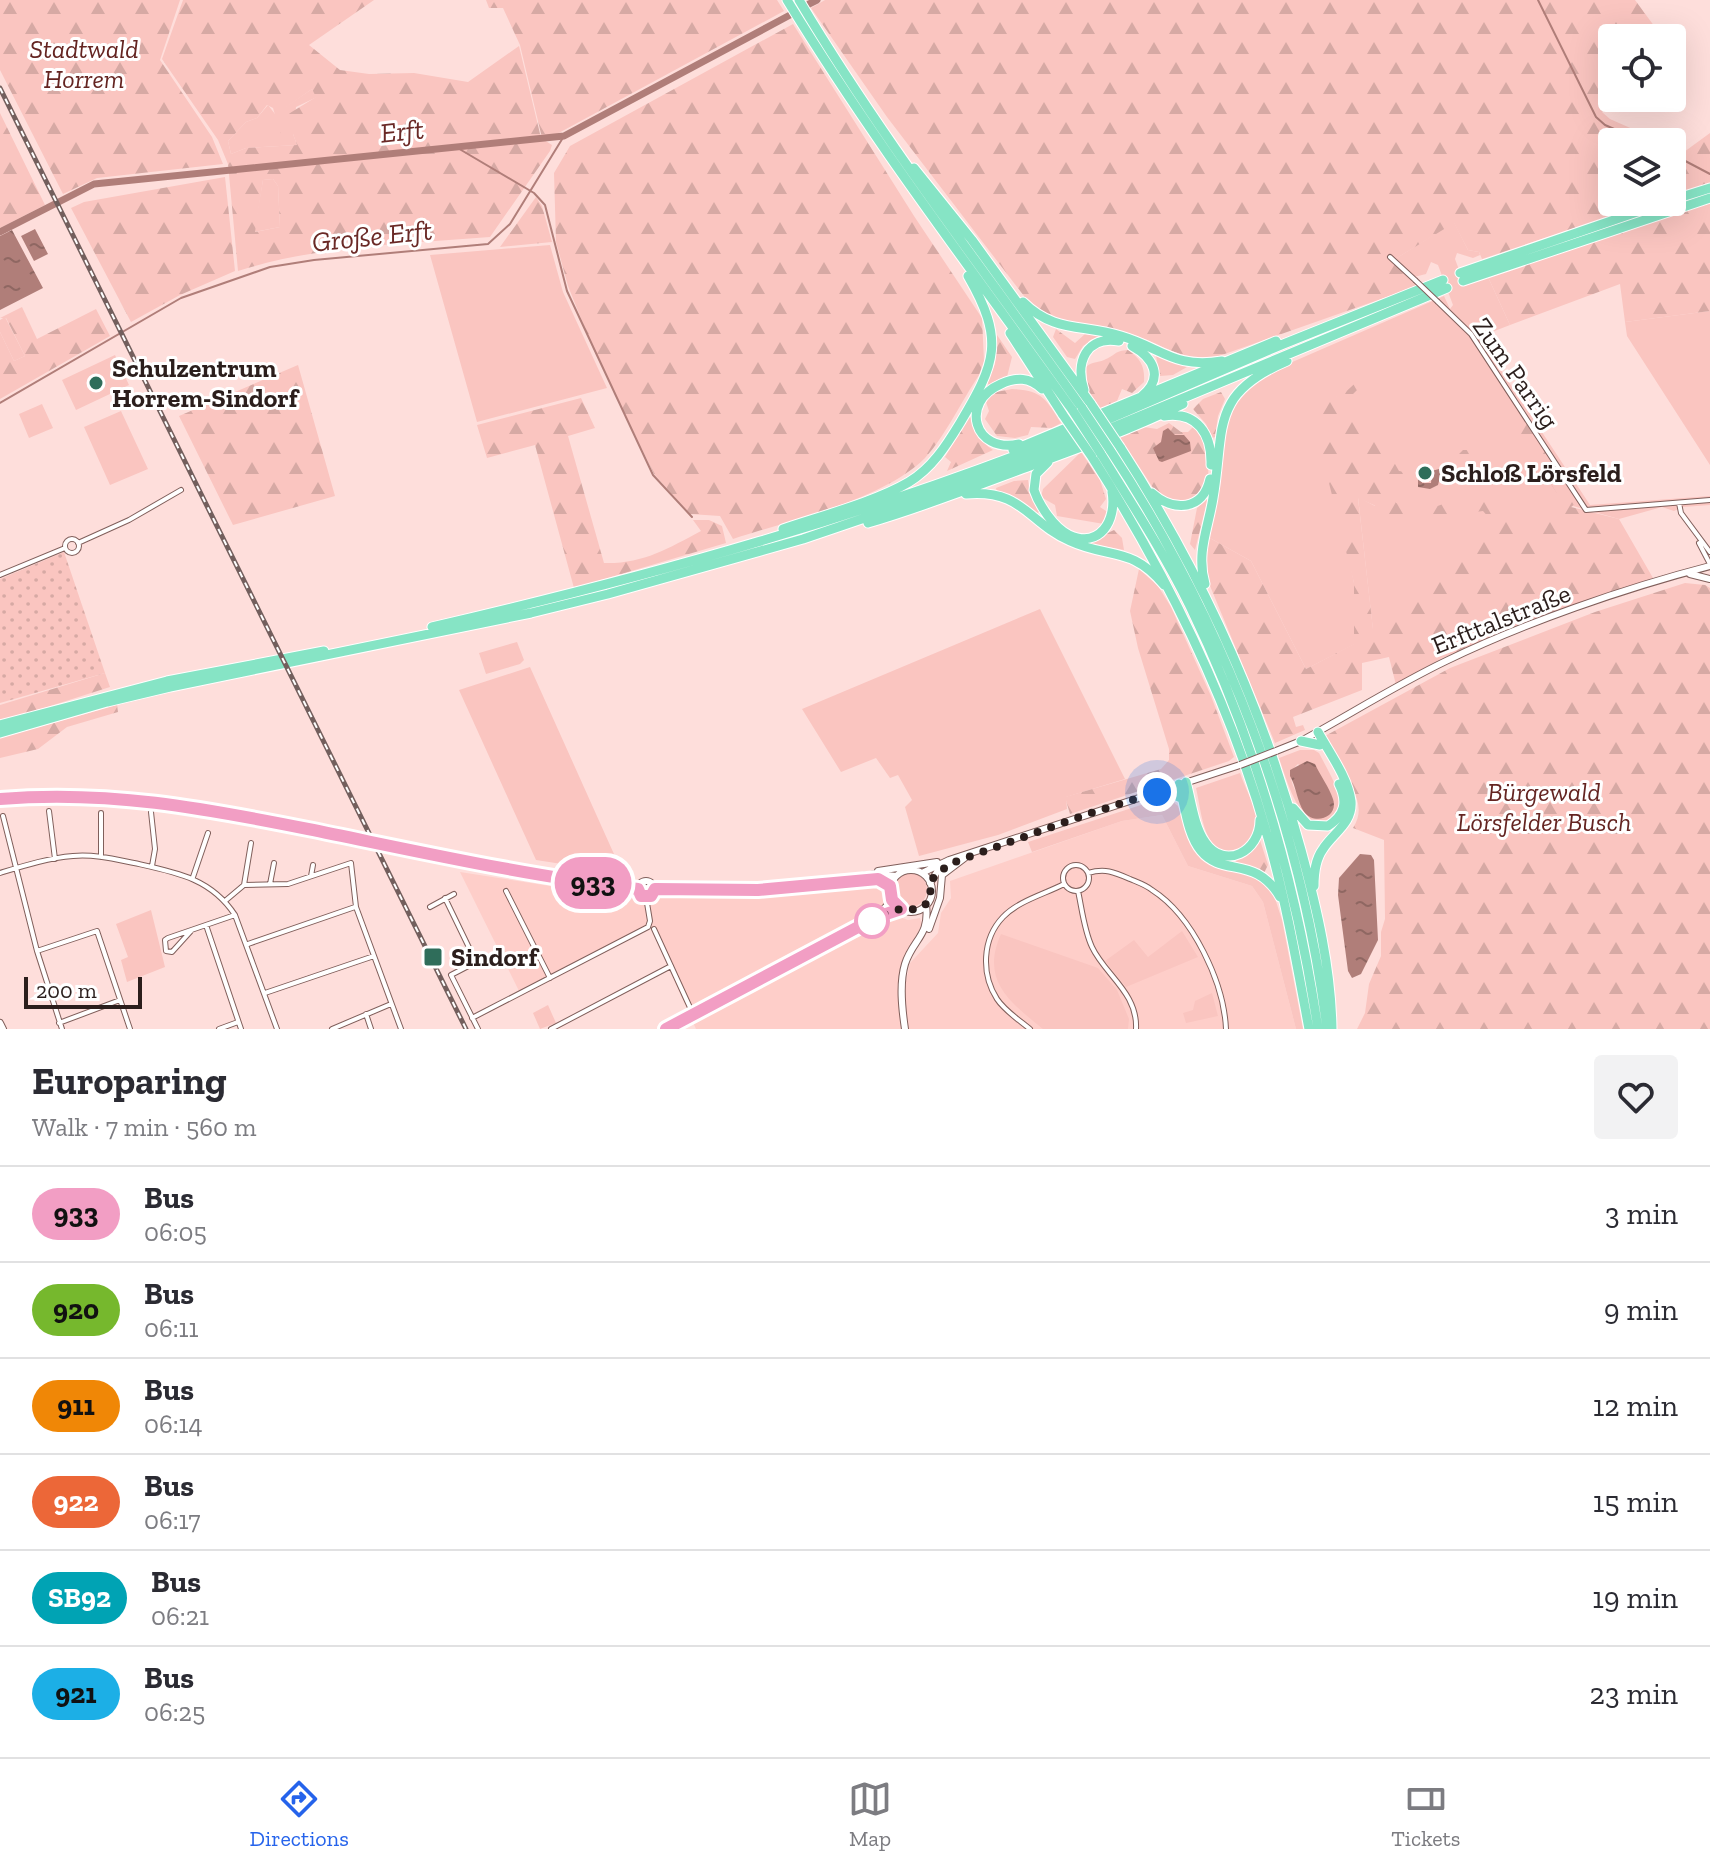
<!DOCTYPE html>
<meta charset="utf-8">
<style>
body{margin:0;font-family:"Zilla Slab",serif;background:#f2f2f3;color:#2b2b33;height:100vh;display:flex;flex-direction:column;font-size:30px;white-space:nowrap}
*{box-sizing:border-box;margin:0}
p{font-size:26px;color:#7c7c81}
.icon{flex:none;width:44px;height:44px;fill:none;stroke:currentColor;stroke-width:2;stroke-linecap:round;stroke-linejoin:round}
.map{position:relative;height:1029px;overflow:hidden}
.panel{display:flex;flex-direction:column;background:#fff;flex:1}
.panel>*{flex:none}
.badge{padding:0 16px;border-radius:26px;font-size:28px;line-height:52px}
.controls{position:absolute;left:1598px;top:24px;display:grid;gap:16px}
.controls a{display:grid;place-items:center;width:88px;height:88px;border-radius:8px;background:#fff;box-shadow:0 8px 32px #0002;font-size:40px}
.scale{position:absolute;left:24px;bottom:20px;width:118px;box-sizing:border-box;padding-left:8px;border:4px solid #2b1e1c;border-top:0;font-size:22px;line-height:28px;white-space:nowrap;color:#2b1e1c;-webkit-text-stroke:6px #fff;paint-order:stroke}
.you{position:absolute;width:40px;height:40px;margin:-20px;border:6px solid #fff;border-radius:50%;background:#1a73e8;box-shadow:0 0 0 12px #1a73e833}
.map>.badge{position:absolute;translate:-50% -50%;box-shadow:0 0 0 4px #fff}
.round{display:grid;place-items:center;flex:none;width:84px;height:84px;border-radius:8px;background:#f2f2f3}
.summary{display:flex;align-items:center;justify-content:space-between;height:136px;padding:0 32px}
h1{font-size:38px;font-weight:700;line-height:60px}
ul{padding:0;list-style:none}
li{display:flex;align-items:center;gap:24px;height:96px;padding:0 32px;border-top:2px solid #e1e1e2}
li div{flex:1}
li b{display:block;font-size:30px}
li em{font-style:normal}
li .badge{min-width:88px;font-weight:700;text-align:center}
.tabs{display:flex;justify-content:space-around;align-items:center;height:112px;border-top:2px solid #e1e1e2;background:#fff;font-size:22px;color:#7c7c81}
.tabs a{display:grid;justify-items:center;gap:4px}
.tabs .on{color:#2563eb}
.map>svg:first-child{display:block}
</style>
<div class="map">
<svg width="1710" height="1029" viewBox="0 0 1710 1029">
<defs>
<pattern id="forest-firs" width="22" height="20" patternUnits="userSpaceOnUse" patternTransform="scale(2)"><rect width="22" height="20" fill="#fac5c0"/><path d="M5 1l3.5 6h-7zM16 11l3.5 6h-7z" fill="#d6a9a4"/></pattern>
<pattern id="garden-dots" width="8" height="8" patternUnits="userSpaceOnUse" patternTransform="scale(2)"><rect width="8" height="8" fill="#fac5c0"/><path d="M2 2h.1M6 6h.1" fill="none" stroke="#d6a9a4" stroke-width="1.8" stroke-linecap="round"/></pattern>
<pattern id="water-ripples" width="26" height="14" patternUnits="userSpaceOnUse" patternTransform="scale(2)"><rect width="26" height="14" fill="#b07e79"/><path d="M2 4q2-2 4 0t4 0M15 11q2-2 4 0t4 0" fill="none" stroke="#8f6762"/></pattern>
</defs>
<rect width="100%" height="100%" fill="#fededb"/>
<!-- built -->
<path fill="#fecec9" d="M1162,815L1188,866L1252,886L1263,902L1296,1029H696L651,928L519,991L460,872L648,901L660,895L754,897L880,885L884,905L894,915L908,920L920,918L922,924L905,957L900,1005L901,1028L906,1025L904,991L910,963L938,933L941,913L951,898L950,881L1122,821Z"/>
<!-- green -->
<path fill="#fac5c0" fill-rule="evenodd" d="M312,89L317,97L296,107L293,134L297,145L246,148L231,154L228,141L246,122L257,118L268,105L275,114Z
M273,179L278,186L280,227L254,232L263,180Z
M1454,222L1468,250L1479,252L1480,255L1473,258L1457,253L1455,259L1465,286L1488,277L1510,325L1479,337L1590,505L1710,496V505L1683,507L1674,511L1662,507L1619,519L1573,506L1373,630L1358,497L1375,506L1336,396L1347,548L1354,583L1355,644L1306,669L1251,561L1208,537L1221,431L1240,393L1274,370L1444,296L1450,309L1453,305L1438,265L1431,262L1426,274L1410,278L1392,261Z
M550,245L563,292L607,388L477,422L430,255Z
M1710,311V465L1627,336L1625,322Z
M5,317L25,356L14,361L0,332V320Z
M115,355L129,385L76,410L62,380Z
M42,404L53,428L29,438L19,414Z
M121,411L148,469L110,485L84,427Z
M1040,609L1125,779L1066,797L1067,809L998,835L919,856L905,807L912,800L898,775L890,778L876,758L841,772L802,709Z
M517,642L524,660L520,664L486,674L479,653Z
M530,667L618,863L601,870L536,860L459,690Z
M1300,750H1314L1319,753C1332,779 1364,826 1309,822C1293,802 1287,782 1279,758ZM1298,764L1326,788L1333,799L1299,797C1292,785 1286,774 1298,764Z
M1240,773C1245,788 1255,805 1257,820C1259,841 1234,863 1216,847C1202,835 1200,804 1196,788Z
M1172,801L1178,806L1194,850L1203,860L1255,875L1273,892L1282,920L1303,1029H1296L1263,902L1252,886L1188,866L1162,815L1122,821L1032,852L1028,842L1150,802Z
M893 890a17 17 0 1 1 34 0a17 17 0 1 1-34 0Z
M151,910L165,967L127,982L121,960L128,957L116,924Z
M1182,931L1198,957L1126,987L1105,961L1134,940L1148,957Z
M1001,934L1098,968L1117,990L1129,1019L1128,1029H1043C1010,1002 980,981 1001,934Z
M1212,993L1218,1016L1186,1023L1183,1013L1193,1010L1195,1001Z
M548,1005L556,1023L540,1029L533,1013Z"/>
<!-- forest -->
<path fill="url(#forest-firs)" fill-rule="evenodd" d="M0,0H180L160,60L212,137L223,164L97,178L63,194L0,70Z
M183,0H374L309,45L340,70L369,74L414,73L468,82L519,46L541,138L552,145L550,151L490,237C406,244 319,245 238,271L228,164L218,140L162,59ZM312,89L316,97L282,118L280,133L293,134L297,145L246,148L231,154L228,141L246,122L257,118L267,105L273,108L275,115ZM273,179L278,186L280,227L255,232L263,180Z
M486,0H777L784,11L555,135L542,138L520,45L503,8H489Z
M825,0H1635L1663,38H1612V98H1620L1602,112L1610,119L1662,142H1612V202H1653L1482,259L1479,252L1468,250L1454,223L1392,261L1418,286L1219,356C1180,361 1170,348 1137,336C1097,321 1060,331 1027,300L887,117L811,8Z
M793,24L914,216L982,318L984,361L979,375C963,399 944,438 925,458C883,500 790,520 733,539L720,516L690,514L654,474L592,346L568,286L556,242L554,173L570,146Z
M0,113L45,205L0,228Z
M1710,133V184L1672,196V147L1684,152Z
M225,177L235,271L180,295L131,322L71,208L84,202Z
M536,197L542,206L552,242L500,247Z
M1710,202V311L1625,322L1620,284L1510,325L1488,277Z
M22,307L37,339L96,309L110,336L0,399V332L14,361L25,356L6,318H0Z
M1056,329L1075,343L1085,334L1099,336L1083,346L1075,359L1067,357L1053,337Z
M997,335L1012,357L1007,377L990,385L987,383L995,364Z
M1128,350C1141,359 1145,367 1144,382L1132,393L1122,389L1117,401L1101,409L1088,390L1086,367C1093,361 1097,363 1104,360C1116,355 1114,351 1128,350Z
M1156,356L1187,367L1173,375L1160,376Z
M298,365L335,496L233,525L179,416Z
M1363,376L1394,402L1413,403L1402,414H1390L1361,386L1348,399L1389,436L1392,440L1391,457L1399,471L1416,474L1409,494L1396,498V503C1420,507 1435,514 1455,495H1506L1505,516L1511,523L1567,508L1526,447L1525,440L1516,426L1523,418L1577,502L1571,507L1619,519L1653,578L1442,658L1396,685L1389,657L1362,663V690L1293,717L1296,727L1303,725L1305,730L1275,743L1208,581L1204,547L1208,537L1251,561L1306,669L1354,644V583L1316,431C1318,414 1323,407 1336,396L1339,398ZM1358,498L1376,506L1390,523L1483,511L1497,527L1373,629Z
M1012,389C1042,390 1046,399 1061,423L1052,428L1031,427L1028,435L1015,438L997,436L985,419L989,411L986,402L991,393Z
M1221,392L1225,399L1218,416L1215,437L1212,438L1206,424L1193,409L1203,399Z
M581,398L595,428L568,436L604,563C643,564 667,549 701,531L693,520H709L722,526L726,543L574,588L535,445L487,458L477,425Z
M969,417L972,418C974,433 980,441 993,450L947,471L951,462L945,457Z
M1169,423L1181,432H1188L1194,426C1209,446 1210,463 1207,487L1187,503L1161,500L1119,436L1144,427L1157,429Z
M1463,450H1490L1488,464L1469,471H1451L1450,463Z
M1081,452L1100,480L1106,499L1100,507L1109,513L1104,524L1057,516L1055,505L1041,497L1043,489Z
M1028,480L1030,495L1040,511L1037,513L1014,498L997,492L996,488L1014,481Z
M1208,498L1195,550L1190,544L1197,508Z
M1114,530L1122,538L1124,550L1092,544L1091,541Z
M1139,569L1158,586L1171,607L1211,696L1234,757L1229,761L1070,814L1065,797L1161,769L1169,760V749L1138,648L1130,611Z
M1685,583L1705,585L1710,588V1029H1357L1365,1013L1369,984L1381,956V932L1385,919L1384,840L1353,828C1368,805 1350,786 1339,765C1334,756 1330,746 1325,736L1450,668L1595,612Z
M105,673L110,687L0,722V705Z
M117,705L118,712L67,727L38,749L0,758V738Z
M1260,840L1268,865L1264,873L1236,863L1235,859C1248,857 1253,850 1260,840Z"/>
<!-- garden -->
<path fill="url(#garden-dots)" d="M64,552L105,673L0,703V579Z"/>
<!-- water -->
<path fill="url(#water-ripples)" d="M35,229L48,254L34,261L21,236Z
M12,230L43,288L0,310V236Z
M1168,428L1175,435H1184L1190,442L1191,451L1162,462L1159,461L1153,448L1161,442L1163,431Z
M1439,469L1441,473L1438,485L1430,489L1418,487V476H1421L1422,483H1431L1432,471Z
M1307,761L1315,764C1320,775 1329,787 1333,799C1339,817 1315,826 1304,812C1297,801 1296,786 1290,776V770Z
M1360,854L1371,855L1374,860L1378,940L1361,974L1352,978L1348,971L1338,895L1339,878Z"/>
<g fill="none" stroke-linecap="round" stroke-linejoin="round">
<!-- stream -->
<path stroke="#b07e79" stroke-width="2" d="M1538,0L1596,117L1605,125L1644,142
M456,147L534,193L545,205L567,291L653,475L692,517
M1672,154L1710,174
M0,403L181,298L270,267L314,260L488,244L510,224L564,136"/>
<!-- river -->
<path stroke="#b07e79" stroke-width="7" d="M809,4L817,0
M0,232L94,184L564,136L790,15"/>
<!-- street casing -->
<g stroke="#805f5b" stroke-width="6">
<path id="street" d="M1390,257L1415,280
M1438,302L1471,334L1586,510L1710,500
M1679,503L1681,513L1710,552
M65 546a7 7 0 1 1 14 0a7 7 0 1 1-14 0Z
M78,543L129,520L181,490
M1699,543L1710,564
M0,575L65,548
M49,811L55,859
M151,812L155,849L152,866
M3,816L37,951L62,1029
M101,857V813
M1063 878a13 13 0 1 1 26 0a13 13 0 1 1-26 0Z
M0,873C23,866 48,858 73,856C93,854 114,859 134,863C175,872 211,878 235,915L277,1029
M1088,873C1105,868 1114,872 1130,879C1137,882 1146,885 1152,890C1193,916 1224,983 1226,1029
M311,876L313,865
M193,877L208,833
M270,884L274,863
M244,885L251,843
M506,891L550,978
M1078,891C1082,909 1084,930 1092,947C1105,975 1138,993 1136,1029
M445,898L476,962L451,975L478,1029
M225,901L244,885L288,884L351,863L356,907L401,1029
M430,907L454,894
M206,925L241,1029
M654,929L693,1014
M191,931L172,952L166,951L165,940L168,938L235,915
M248,944L355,907
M37,951L97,931L130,1029
M265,993L374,956
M366,1014L371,1029
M472,1018L648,927L650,921L646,897
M59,1023L120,1000
M219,1029L238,1022
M332,1029L391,1004
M551,1029L671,966
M1030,1029C1019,1020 1005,1011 997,999C981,974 982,939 1003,917C1018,901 1045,894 1064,884"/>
</g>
<!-- secondary casing -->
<g stroke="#805f5b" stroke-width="8">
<path id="secondary" d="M1690,574L1710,579
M1276,751L1301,741C1349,715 1396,685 1446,661C1524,623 1625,588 1710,566
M0,799C116,789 225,812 338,835C438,856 537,876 638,889
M890 891a21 21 0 1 1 42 0a21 21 0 1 1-42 0Z
M878,871L937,862
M922,873L949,860L1240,765
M856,877L878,874L896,876
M638 889a8 8 0 1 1 16 0a8 8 0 1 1-16 0Z
M930,883L937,872L950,864
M655,889L758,890L878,879L890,886
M877,917L892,900
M929,929L940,898L942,875L967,856
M0,1023L3,1029
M666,1029L877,917L901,909
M905,1029C902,1009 899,984 905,964C913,939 930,936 926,905"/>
</g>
<!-- highway casing -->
<g stroke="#fff" stroke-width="11">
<path id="highway" d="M787,0C874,143 976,275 1073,411
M799,0C884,143 986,272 1082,408
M914,168L972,240L1091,404
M1672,200L1710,188
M1460,273L1666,202
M1463,281L1710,198
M1023,302C1054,333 1083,324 1121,336C1162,348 1174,369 1222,361
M1010,333L1063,415
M1132,346C1154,358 1164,378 1142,396
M1084,390C1075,363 1086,335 1119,341
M1164,416C1197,411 1212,434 1211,465
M1097,424L1281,345L1443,280
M1019,444C974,454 959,402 1001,384C1017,377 1029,377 1042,389
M1120,447C1201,572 1262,705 1301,850C1317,909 1331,968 1332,1029
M1013,450L1276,341
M1110,450C1225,624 1301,823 1327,1029
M1101,454C1132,504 1164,553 1190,606C1255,740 1296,882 1318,1029
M1092,457C1168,576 1230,702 1268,838C1286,901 1297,965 1309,1029
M1048,462L1036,474L1034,490C1039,505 1054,528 1069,535C1100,549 1117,520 1112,492
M1152,493C1173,512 1203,511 1210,479
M966,494C1023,489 1027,522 1070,541C1109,559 1132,546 1164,585
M868,523C923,507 976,486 1030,466C1082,447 1134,428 1183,404
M783,529C821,516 875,502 909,482C932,468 946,446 960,423C996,363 1005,340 968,276
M1205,584C1196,553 1208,529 1213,498C1225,429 1209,394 1287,361
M432,627C652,576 870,515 1079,431
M0,725L167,681L324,651
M0,733L107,702L170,687L531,613L608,594L803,539L941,492L1109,429L1447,288
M1301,741L1320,745
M1186,782C1191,800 1194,827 1205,842C1225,871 1260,851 1260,820
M1179,784C1185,805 1187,834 1201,851C1222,877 1256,855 1280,897
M1157,792L1172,794L1183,799
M1293,808L1308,825L1328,826C1345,815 1348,802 1339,784
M1314,886C1314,873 1315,860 1323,849C1333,833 1353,823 1351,801C1348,778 1329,752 1318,732"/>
</g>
<!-- street -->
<use href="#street" stroke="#fff" stroke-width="4"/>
<!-- secondary -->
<use href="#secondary" stroke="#fff" stroke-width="6"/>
<!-- highway -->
<use href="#highway" stroke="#86e4c5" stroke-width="9"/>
<!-- rail casing -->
<g stroke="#735f5d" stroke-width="5">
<path id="rail" d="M0,88L466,1029"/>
</g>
<!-- rail -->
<use href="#rail" stroke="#fff" stroke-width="2" stroke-dasharray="6" stroke-linecap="butt"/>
<!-- street-bridge casing -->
<g stroke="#805f5b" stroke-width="6" stroke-linecap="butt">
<path id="street-bridge" d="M1415,280L1438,302"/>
</g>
<!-- secondary-bridge casing -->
<g stroke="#805f5b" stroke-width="8" stroke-linecap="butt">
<path id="secondary-bridge" d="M1240,765L1276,751"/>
</g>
<!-- highway-bridge casing -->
<g stroke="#fff" stroke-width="11" stroke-linecap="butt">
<path id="highway-bridge" d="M1091,404L1120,447
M1082,408L1110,450
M1073,411L1101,454
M1063,415L1092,457"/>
</g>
<!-- street-bridge -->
<use href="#street-bridge" stroke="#fff" stroke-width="4"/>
<!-- secondary-bridge -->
<use href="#secondary-bridge" stroke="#fff" stroke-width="6"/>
<!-- highway-bridge -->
<use href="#highway-bridge" stroke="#86e4c5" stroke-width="9"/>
</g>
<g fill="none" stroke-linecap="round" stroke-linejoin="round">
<!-- line casing -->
<g stroke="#fff" stroke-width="18">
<path id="line" d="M0,799C108,790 203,808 308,829C417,851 527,876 638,889L641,896H651L655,889L758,890L878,879L890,886L892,900L901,909L877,917L666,1029"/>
</g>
<!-- line -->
<use href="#line" stroke="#f29ec4" stroke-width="12"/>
<!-- walk -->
<path stroke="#2b1e1c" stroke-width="8" stroke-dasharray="0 14.4" d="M872,921C877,918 894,909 902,909C915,909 921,912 930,899L931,880L949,864L1082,816L1157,792"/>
</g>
<!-- markers -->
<g fill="#2f6d5a" stroke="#fff" stroke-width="3">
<circle cx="96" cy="383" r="8"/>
<circle cx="1425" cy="473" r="8"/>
<rect x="423" y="947" width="20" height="20" rx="4"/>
</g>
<circle fill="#fff" stroke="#f29ec4" stroke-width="4" cx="872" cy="921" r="16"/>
<g text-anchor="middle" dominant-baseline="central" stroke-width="6" stroke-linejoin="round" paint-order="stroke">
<!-- park labels -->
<g font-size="26" font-style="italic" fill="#642421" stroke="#fff">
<text x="84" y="49">Stadtwald<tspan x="84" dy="30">Horrem</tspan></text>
<text x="1544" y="792">Bürgewald<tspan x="1544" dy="30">Lörsfelder Busch</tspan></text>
</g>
<!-- poi labels -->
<g font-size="26" font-weight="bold" fill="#2b1e1c" stroke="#fff" text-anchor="start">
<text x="112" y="368">Schulzentrum<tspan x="112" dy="30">Horrem-Sindorf</tspan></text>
<text x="1441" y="473">Schloß Lörsfeld</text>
<text x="451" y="957">Sindorf</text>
</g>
<!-- street labels -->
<g font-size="26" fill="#2b1e1c" stroke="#fff">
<text transform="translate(1516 373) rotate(55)">Zum Parrig</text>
<text transform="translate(1501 619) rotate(-22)">Erfttalstraße</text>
</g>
<!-- water labels -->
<g font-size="28" font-style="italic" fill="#6a2926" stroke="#fff">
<text transform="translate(402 131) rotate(-6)">Erft</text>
<text transform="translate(372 236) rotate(-6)">Große Erft</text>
</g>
</g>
</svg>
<div class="controls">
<a><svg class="icon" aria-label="locate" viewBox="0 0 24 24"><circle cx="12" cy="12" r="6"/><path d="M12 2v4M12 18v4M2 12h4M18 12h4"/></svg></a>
<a><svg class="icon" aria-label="layers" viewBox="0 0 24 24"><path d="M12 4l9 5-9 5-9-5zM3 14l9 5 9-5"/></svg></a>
</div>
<div class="scale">200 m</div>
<div class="you" style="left:1157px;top:792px"></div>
<b class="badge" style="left:593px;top:883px;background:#f29ec4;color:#111">933</b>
</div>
<section class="panel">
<div class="summary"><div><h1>Europaring</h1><p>Walk · 7 min · 560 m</p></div><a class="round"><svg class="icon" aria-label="heart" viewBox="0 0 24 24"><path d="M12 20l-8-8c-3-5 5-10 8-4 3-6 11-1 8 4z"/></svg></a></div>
<ul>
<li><span class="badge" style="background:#f29ec4;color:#111">933</span><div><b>Bus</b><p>06:05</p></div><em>3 min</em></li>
<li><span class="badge" style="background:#76b82d;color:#111">920</span><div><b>Bus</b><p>06:11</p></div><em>9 min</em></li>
<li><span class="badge" style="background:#f08706;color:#111">911</span><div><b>Bus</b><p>06:14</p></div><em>12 min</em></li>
<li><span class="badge" style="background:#ec6738;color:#fff">922</span><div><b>Bus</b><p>06:17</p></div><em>15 min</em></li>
<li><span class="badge" style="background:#00a3b4;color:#fff">SB92</span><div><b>Bus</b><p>06:21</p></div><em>19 min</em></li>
<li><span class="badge" style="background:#1cafe6;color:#111">921</span><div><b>Bus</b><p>06:25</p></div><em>23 min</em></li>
</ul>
</section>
<nav class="tabs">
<a class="on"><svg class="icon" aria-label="directions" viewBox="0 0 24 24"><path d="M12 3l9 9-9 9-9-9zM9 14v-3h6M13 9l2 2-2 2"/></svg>Directions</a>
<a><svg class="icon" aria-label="map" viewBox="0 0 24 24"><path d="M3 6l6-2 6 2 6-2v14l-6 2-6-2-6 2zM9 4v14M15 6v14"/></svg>Map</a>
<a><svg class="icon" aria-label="tickets" viewBox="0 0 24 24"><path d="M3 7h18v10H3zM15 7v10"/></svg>Tickets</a>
</nav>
